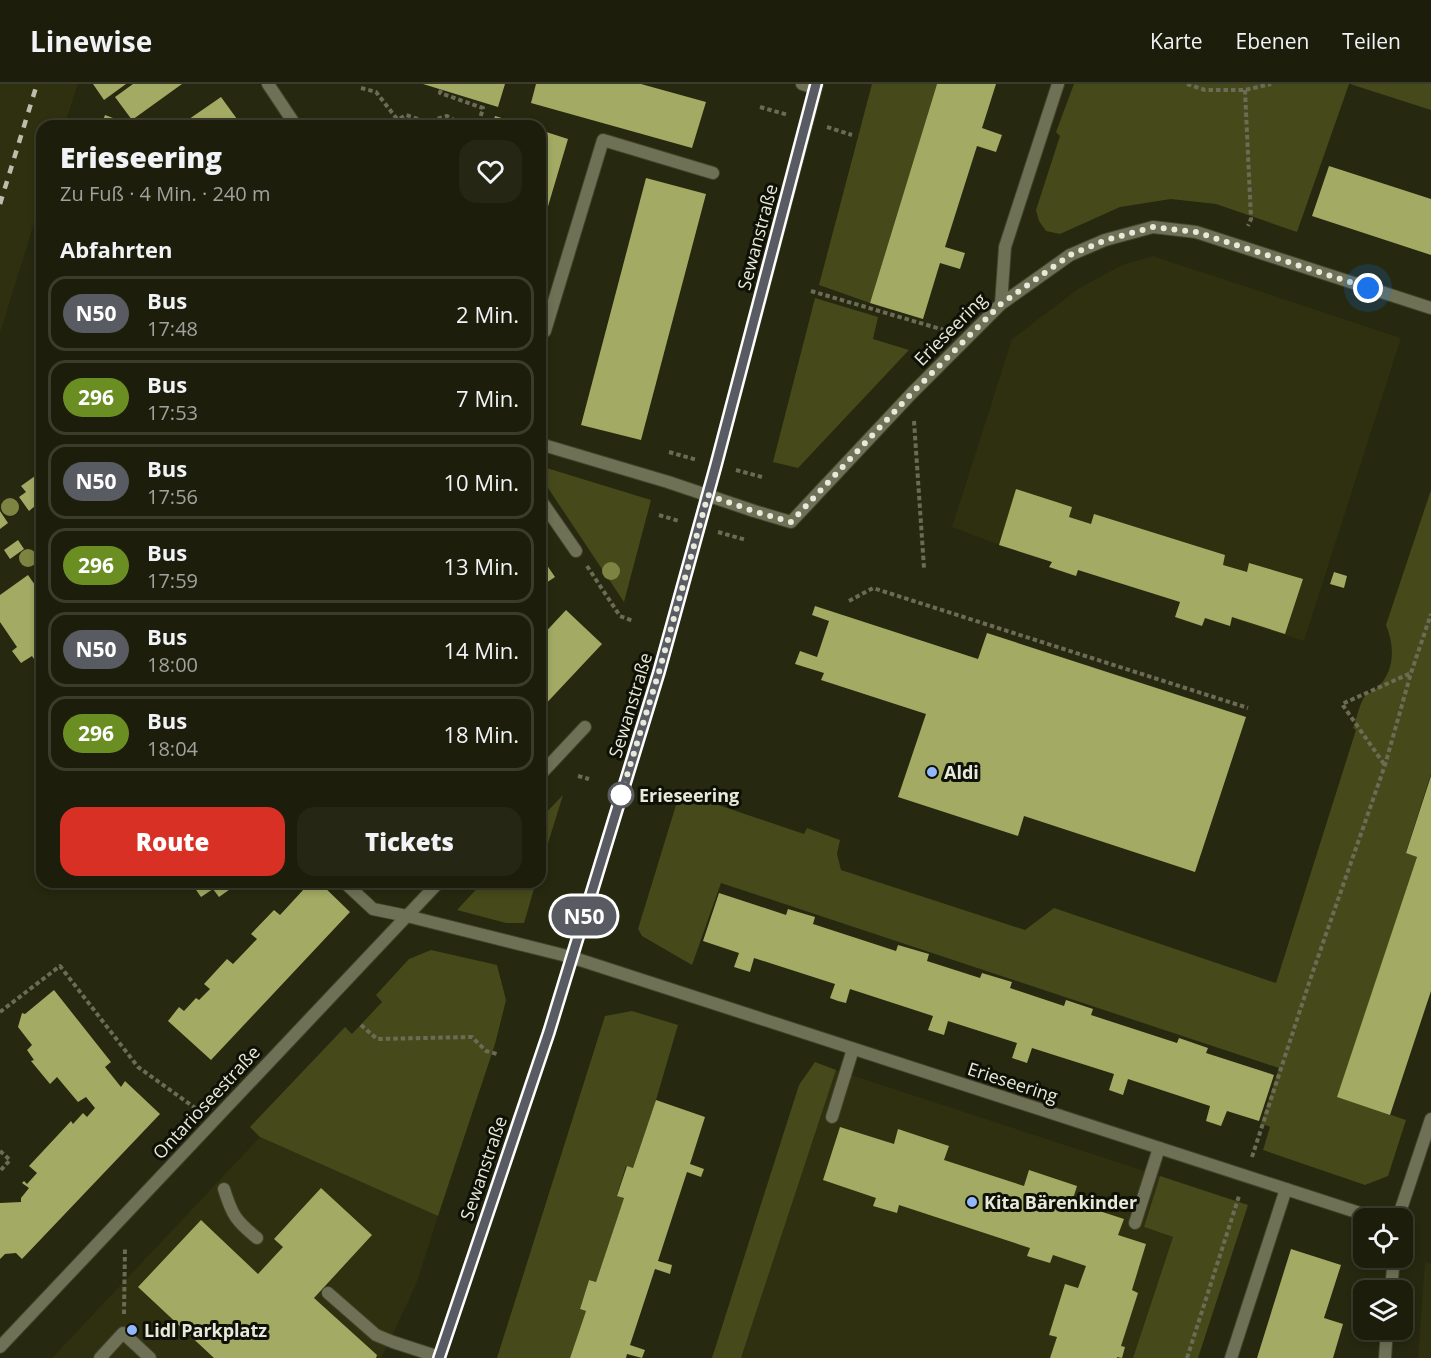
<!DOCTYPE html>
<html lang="de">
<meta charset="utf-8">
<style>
body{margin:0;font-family:"Open Sans",sans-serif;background:#252714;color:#f1f3f6;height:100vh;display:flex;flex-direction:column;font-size:22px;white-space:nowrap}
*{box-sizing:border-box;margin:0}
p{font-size:20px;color:#a0a29d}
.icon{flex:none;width:33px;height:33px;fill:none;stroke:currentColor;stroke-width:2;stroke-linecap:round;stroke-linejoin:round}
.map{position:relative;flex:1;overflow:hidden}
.details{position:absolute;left:36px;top:36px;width:510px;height:768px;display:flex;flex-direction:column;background:#1c1e0b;border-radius:18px;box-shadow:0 3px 9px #0003,0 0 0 2px #3a3c2c}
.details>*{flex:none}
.badge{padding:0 12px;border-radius:20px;font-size:21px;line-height:39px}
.controls{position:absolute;left:1353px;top:1124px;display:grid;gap:12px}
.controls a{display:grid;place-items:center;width:60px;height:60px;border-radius:12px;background:#1c1e0b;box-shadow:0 3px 9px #0003,0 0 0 2px #3a3c2c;font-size:30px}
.you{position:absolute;width:30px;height:30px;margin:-15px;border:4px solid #fff;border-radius:50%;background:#1a73e8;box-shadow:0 0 0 9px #1a73e833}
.map>.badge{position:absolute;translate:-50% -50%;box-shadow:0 0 0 3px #fff}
h2{padding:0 24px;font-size:22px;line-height:54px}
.round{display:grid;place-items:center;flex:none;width:63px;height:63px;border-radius:18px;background:#252714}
.summary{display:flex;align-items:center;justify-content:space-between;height:102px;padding:0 24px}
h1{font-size:28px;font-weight:800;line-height:45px}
.primary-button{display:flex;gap:12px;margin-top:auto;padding:12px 24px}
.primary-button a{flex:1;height:69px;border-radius:18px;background:#d93025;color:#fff;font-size:24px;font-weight:800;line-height:69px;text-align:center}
.primary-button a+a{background:#252714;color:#f1f3f6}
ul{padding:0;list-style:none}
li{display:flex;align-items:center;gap:18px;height:75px;margin:0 12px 9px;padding:0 12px;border:3px solid #3a3c2c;border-radius:18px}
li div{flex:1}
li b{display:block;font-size:22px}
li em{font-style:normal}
li .badge{min-width:66px;font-weight:700;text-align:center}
header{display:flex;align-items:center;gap:36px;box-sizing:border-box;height:84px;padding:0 30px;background:#1c1e0b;border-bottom:2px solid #3a3c2c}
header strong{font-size:28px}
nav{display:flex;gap:33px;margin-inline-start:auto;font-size:21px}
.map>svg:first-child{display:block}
</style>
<header>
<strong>Linewise</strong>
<nav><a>Karte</a><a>Ebenen</a><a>Teilen</a></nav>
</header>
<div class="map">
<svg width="1431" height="1274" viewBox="0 0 1431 1274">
<rect width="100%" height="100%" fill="#26280f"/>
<!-- built -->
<path fill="#2e300f" d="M0,0H78L64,42H42V114L0,249Z
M1153,172L1401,254L1304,557L994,459L952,443L1012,255L1078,205L1122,181Z
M836,986L1160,1092L1144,1143L1173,1153L1133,1274H741Z
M260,1053L438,1132L418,1195L409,1216L381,1274H52Z
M1425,1178L1431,1180V1274H1418Z"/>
<!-- green -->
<path fill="#464a1a" d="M872,0H937L870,219L819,201Z
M1074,0H1349L1297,148L1216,120L1171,115L1120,123L1060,150L1046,147L1039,137L1036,126L1060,52L1056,48Z
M1350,0H1431V26Z
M815,214L878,233L873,255L909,266L798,384L773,378Z
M540,382L651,416L624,518L540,392Z
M1431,406V690L1406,768L1417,773L1338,1013L1406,1036L1388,1092L1365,1101L1263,1066L1270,1043L1261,1039L1279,984L721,799L692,881L642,852L638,845L680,708L804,750L807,744L840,756L837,770L841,786L1025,846L1054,824L1276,899L1356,646L1353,644C1356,636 1360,618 1365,612C1368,609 1374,608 1377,604C1395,587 1395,563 1386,541Z
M563,711L540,785V735Z
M483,798H536L524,839H506L457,826Z
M431,866L497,881L506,916L495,960L438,1132L260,1053L250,1043L345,943L352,950L382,918L376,911L409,875Z
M632,927L678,941L656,1016L633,1084L626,1082L617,1111L624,1114L596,1198L589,1196L580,1225L586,1227L570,1274H497L605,932Z
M815,978L836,986L741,1274H712L799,1001Z
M1160,1092L1248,1121L1198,1274H1133L1173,1153L1144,1143Z"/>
<!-- building -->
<path fill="#a3aa63" d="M93,0H126L104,16Z
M133,0H182L132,36L115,13Z
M423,0H505L498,23Z
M536,0H641L706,18L692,64L531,19Z
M937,0H996L982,44L1002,51L996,68L977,62L945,163L965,169L960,185L940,179L923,235L870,219Z
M221,13L237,35L227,42H179Z
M105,31L129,40L128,42H101Z
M495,32L525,41V42H492Z
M540,46L568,55L541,146H540Z
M1329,82L1431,115V171L1312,132Z
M646,94L706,110L641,356L581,341Z
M42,387V431L35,422L29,427L19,413L26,408L21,402Z
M1016,405L1072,423L1069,433L1091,440L1094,430L1225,471L1223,481L1247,488L1249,479L1303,495L1285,550L1232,533L1230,542L1205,534L1202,542L1175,533L1180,518L1078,486L1076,492L1049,483L1052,478L999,461Z
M0,427L8,439L0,445Z
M18,456L24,465L10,475L4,466Z
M540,471L555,493L540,503Z
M1334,488L1347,492L1344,504L1330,500Z
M28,491L42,511V582L40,584L32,572L21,579L12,567L17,563L0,538V511Z
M815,522L978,575L987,549L1246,633L1195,788L1024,732L1018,752L898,713L926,630L821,596L824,589L795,580L800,567L817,573L829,537L812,531Z
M566,526L602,560L540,626V554Z
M1431,692V907L1390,1031L1337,1013L1417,773L1406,769Z
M195,798H234L236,801L219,813L213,805L201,813L192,800Z
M300,798H319L350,828L211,976L168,937L179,923L184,927L196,914L199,916L210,905L204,900L227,875L233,880L257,855L251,850L274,826L280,831L304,805L298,799Z
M719,809L786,831L788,825L815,833L813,840L896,867L898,861L929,870L927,877L980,894L982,889L1012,898L1010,904L1064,922L1066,916L1093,925L1091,931L1177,959L1179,954L1208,964L1206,969L1274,991L1259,1037L1227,1027L1221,1042L1206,1037L1210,1022L1128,995L1123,1011L1109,1006L1114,990L1032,964L1027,979L1012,974L1017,959L948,937L944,951L928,946L933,932L850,905L846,919L838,917L830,914L835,900L754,874L750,888L734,883L739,869L703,857Z
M54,906L111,978L105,983L121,1003L125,997L160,1030L22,1175L16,1169L5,1170L0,1175V1119L21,1118V1114L29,1104L22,1099L24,1097L27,1100L37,1089L29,1082L71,1037L73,1040L83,1029L87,1033L95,1024L86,1013L78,1018L57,993L50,1000L31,977L34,976L27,966L32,961L18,943L22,929L25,930Z
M656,1016L705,1033L690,1080L704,1085L701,1093L687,1088L658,1177L672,1181L670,1190L655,1185L630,1261L645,1266L642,1274L627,1270L626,1274H570L586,1227L580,1225L589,1196L596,1198L624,1114L617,1112L627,1082L633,1084Z
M840,1043L894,1060L898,1045L949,1062L944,1076L1024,1102L1029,1086L1077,1102L1072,1118L1124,1135L1118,1151L1146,1160L1132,1206L1138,1209L1121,1262L1125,1263L1122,1274L1117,1273V1274H1050L1057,1253L1049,1251L1065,1200L1078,1204L1086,1182L1053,1171L1050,1179L1027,1172L1030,1164L899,1121L897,1129L873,1122L876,1114L823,1096Z
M321,1104L372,1151L314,1214L377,1271L376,1274H214L138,1203L201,1136L258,1190L283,1163L274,1155Z
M1291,1165L1341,1181L1324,1234L1343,1240L1333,1274H1257Z"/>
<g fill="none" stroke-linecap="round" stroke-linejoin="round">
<!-- service casing -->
<g stroke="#41432b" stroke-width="14">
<path id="service" d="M540,252L545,247L603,56L713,89
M344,798L373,825L407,832
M832,1033L853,965
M224,1105C232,1131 236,1137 257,1154
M1135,1139L1159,1064
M328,1209L376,1251L393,1258L439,1273
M100,1274L123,1249L150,1274
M1231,1274L1286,1105"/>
</g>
<!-- minor casing -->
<g stroke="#41432b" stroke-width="14">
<path id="minor" d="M268,0L296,42
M802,0L815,4
M1001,220L1005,163L1058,0
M540,360L668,398L754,427L791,438L912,309L1001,220L1070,171L1105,156L1153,143L1196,148L1431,224
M540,415L576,467
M540,691L585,643
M407,832L571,873L1375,1134
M1398,1134L1431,1035
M1391,1206L1394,1173
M0,1263L439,798
M1385,1274L1387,1245"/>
</g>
<!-- tertiary casing -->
<g stroke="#41432b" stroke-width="14">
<path id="tertiary" d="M439,1274L549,948L659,588L716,381L817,0"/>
</g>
<!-- path -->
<path stroke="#6a6c56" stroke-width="4" stroke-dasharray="4.5 3" stroke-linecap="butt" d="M1187,0L1205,6H1245L1271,0
M361,4L376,8L397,35
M441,6L440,9L483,24L478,42
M1245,6L1251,135L1248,142
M760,23L788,31
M433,40L436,35L447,32L454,36L457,42
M387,42L406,31L433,40
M827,43L852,51
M811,207L944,246
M914,337L924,484
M669,368L697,376
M736,386L762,393
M659,431L679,437
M718,448L746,456
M587,482L620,532L633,537
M849,517L873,504L1248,624
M1384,680L1342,620L1411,589
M578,692L589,695
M0,928L60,882L138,983L198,1026
M361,941L377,955L472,953L486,967L497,970
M0,1067L10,1076L0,1087
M1252,1073L1310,896L1385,681L1411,589L1431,530
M124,1230L125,1163
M1187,1274L1239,1112"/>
<!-- service -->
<use href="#service" stroke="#6e7155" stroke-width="12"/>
<!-- minor -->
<use href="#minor" stroke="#6e7155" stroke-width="12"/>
<!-- tertiary -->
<use href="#tertiary" stroke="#6e7155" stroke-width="12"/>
<!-- rail -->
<path stroke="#bcbead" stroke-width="4.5" stroke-dasharray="8 8" stroke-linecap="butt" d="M0,120L37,0"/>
</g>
<!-- trees -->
<g fill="#7d8341">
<circle cx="10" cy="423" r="9"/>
<circle cx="28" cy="474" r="9"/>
<circle cx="611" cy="487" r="9"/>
</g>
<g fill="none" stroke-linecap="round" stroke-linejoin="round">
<!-- line casing -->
<g stroke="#fff" stroke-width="14">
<path id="line" d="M439,1274L549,948L659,588L716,381L816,0"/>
</g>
<!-- line -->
<use href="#line" stroke="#595b62" stroke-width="9"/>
<!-- walk -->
<path stroke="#e7e9da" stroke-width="6" stroke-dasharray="0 10.8" d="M621,711L659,588L708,411L753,427L791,438L912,309L1001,220L1070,171L1106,156L1153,143L1196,148L1368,204"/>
</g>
<!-- markers -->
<g fill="#93b7fd" stroke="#0f1006" stroke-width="2">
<circle cx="932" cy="688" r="6"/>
<circle cx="972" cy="1118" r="6"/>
<circle cx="132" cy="1246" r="6"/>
</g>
<circle fill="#fff" stroke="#595b62" stroke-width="3" cx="621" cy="711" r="12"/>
<g text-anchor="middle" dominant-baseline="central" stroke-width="6" stroke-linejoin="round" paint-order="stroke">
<!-- street labels -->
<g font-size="18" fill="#e7e9da" stroke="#0f1006">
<text transform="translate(757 153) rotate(-75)">Sewanstraße</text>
<text transform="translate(950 245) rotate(-45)">Erieseering</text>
<text transform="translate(630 621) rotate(-73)">Sewanstraße</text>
<text transform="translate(1013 998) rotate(18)">Erieseering</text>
<text transform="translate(206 1018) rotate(-47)">Ontarioseestraße</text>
<text transform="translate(483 1084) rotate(-71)">Sewanstraße</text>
</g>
<!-- poi labels -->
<g font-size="18" font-weight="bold" fill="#e7e9da" stroke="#0f1006" text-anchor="start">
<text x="944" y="688">Aldi</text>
<text x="984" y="1118">Kita Bärenkinder</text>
<text x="144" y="1246">Lidl Parkplatz</text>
</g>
<!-- stop labels -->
<g font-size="18" font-weight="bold" fill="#e7e9da" stroke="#0f1006" text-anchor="start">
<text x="639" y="711">Erieseering</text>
</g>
</g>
</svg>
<div class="controls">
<a><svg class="icon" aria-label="locate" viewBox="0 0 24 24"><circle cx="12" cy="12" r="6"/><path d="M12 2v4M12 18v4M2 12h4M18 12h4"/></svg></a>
<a><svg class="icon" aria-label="layers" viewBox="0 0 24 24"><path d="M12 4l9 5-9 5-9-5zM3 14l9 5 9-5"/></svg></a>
</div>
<div class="you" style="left:1368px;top:204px"></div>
<b class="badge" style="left:584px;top:832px;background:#595b62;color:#fff">N50</b>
<section class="details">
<div class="summary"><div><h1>Erieseering</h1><p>Zu Fuß · 4 Min. · 240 m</p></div><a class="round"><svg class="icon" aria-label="heart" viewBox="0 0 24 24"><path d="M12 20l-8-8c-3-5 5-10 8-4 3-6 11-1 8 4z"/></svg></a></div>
<h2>Abfahrten</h2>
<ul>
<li><span class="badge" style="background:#595b62;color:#fff">N50</span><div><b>Bus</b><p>17:48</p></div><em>2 Min.</em></li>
<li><span class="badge" style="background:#6b8e23;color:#fff">296</span><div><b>Bus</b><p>17:53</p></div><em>7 Min.</em></li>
<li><span class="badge" style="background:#595b62;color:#fff">N50</span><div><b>Bus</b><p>17:56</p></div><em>10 Min.</em></li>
<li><span class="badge" style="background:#6b8e23;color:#fff">296</span><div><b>Bus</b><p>17:59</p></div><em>13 Min.</em></li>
<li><span class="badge" style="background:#595b62;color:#fff">N50</span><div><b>Bus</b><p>18:00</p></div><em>14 Min.</em></li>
<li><span class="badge" style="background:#6b8e23;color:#fff">296</span><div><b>Bus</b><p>18:04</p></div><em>18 Min.</em></li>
</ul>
<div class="primary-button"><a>Route</a><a>Tickets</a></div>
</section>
</div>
